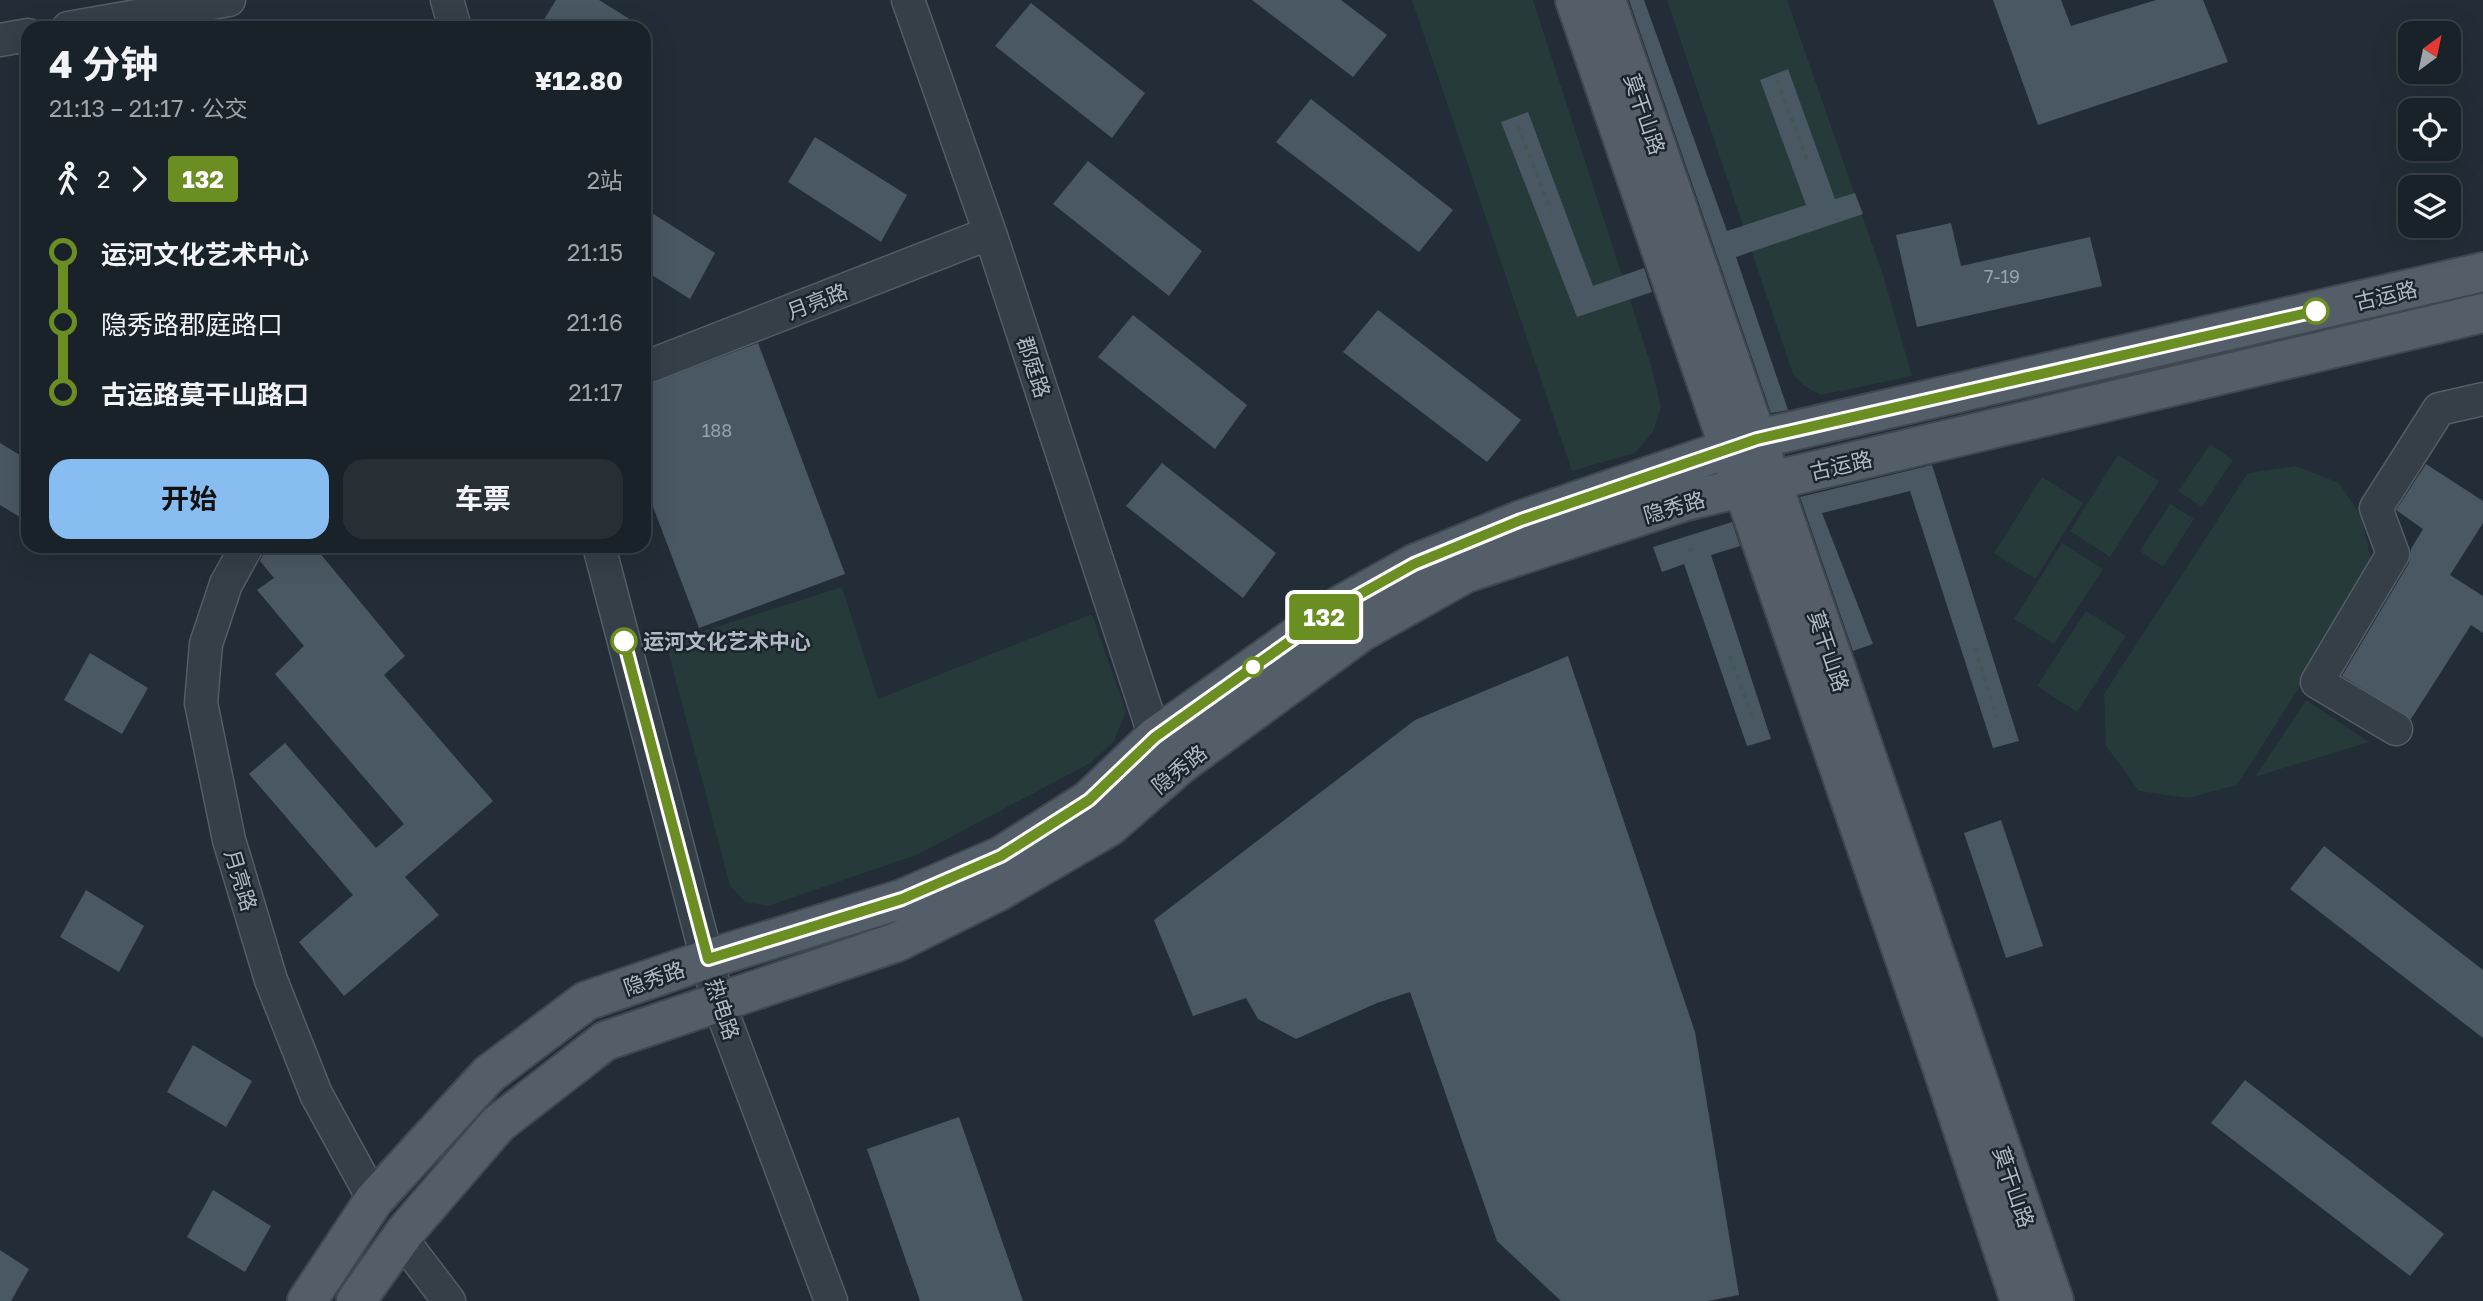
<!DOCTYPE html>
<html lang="zh">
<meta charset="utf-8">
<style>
body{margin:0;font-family:"Golos Text","Noto Sans SC",sans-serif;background:#272f35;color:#f1f3f6;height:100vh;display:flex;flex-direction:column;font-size:26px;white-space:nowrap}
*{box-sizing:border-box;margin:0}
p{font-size:23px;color:#9fa4a8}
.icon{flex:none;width:38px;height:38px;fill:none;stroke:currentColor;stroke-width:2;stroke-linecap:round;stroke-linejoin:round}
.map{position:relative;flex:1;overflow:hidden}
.panel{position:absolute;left:21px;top:21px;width:630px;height:532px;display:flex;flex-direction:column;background:#1a2229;border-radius:21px;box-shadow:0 7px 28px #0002,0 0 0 2px #383f46}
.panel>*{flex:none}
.badge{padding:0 14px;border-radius:5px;font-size:24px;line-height:46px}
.needle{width:46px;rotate:33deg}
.controls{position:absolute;left:2398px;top:21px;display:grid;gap:14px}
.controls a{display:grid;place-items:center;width:63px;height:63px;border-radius:14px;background:#1a2229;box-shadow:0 7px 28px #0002,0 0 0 2px #383f46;font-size:35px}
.map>.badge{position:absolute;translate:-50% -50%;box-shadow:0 0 0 4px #fff}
.legs{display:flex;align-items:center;gap:10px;height:77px;padding:0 28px;font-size:23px}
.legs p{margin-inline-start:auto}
.headline{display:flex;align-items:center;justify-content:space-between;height:119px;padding:0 28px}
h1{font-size:38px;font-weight:700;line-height:52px}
.action{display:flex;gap:14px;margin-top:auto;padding:14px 28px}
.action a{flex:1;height:80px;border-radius:21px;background:#87bdf1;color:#111;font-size:28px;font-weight:700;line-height:80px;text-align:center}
.action a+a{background:#272f35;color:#f1f3f6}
ul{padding:0 28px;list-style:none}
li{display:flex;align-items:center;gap:24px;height:70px;font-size:26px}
li i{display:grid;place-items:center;width:10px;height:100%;margin:0 9px;background:currentColor}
li i::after{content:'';width:18px;height:18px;margin:-9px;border:5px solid;border-radius:50%;background:#1a2229}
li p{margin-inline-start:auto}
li:first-child i{background:linear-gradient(#0000 50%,currentColor 0)}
li:last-child i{background:linear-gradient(currentColor 50%,#0000 0)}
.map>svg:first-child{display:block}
</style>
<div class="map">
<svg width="2483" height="1301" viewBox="0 0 2483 1301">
<rect width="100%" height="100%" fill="#222d37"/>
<!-- green -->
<path fill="#253a39" d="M1412,0H1533L1650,362L1661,407L1653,432L1635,453L1572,471Z
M1667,0H1787L1884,278L1912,376L1821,395L1804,386L1793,374Z
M2210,444L2233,460L2202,507L2178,491Z
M2118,455L2159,481L2110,557L2070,531Z
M2296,466L2339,483L2362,517L2373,572L2237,785L2188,798L2139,791L2106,746L2104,694L2248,473Z
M2042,477L2083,503L2035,579L1994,553Z
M2170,504L2194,519L2163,567L2140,551Z
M2062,543L2103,569L2054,644L2014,619Z
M842,587L878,699L1092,614L1126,712L1114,741L1092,762L919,854L768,906L745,902L730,886L666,643Z
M2086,611L2126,636L2077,712L2037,686Z
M2306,700L2369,742L2255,777Z"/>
<!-- building -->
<path fill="#4a5863" d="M556,0H599L644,28H539Z
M1252,0H1341L1387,35L1353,77Z
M1629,0H1644L1727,231L1806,205L1760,80L1788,69L1835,199L1855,193L1863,214L1736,257L1788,410L1771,413Z
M1993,0H2061L2071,26L2156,0H2203L2228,62L2038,125Z
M1031,3L1145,93L1112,138L995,46Z
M1311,99L1453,210L1419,252L1276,142Z
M1528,112L1593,286L1644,268L1652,292L1577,317L1501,122Z
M815,137L907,195L881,242L788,182Z
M1088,161L1202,251L1169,296L1053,204Z
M644,208L715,253L690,299L644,270Z
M1951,223L1961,266L2090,237L2102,286L1917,327L1896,235Z
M1378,310L1521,420L1487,462L1343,352Z
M1133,315L1247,405L1215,449L1098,357Z
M758,343L845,574L699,628L644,483V386Z
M0,443L28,460V522L0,505Z
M1162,463L1276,553L1243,598L1126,506Z
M2426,464L2483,501V523L2450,575L2483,596V633L2471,625L2411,719L2342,676L2409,563L2411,549L2423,529L2396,510Z
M1932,465L2019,741L1993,748L1910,491L1822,513L1873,644L1853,651L1800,497Z
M1732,522L1740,546L1711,555L1771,739L1747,746L1684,564L1662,572L1653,547Z
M272,546H314L405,656L384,675L493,801L405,877L439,915L344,996L299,942L353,895L249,774L285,743L376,848L404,824L275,674L304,646L257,590L274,578L260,561L264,552Z
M90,653L148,688L122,734L64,700Z
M1568,656L1695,1032L1739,1295L1708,1301H1561L1497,1241L1410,992L1377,1003L1296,1039L1258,1019L1246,998L1193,1016L1154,920L1415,720Z
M2001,820L2043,946L2006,958L1964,833Z
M2324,846L2483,970V1038L2290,889Z
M86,890L144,926L119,972L60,937Z
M193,1045L252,1081L226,1127L167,1092Z
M2245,1080L2444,1234L2410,1276L2211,1123Z
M959,1117L1023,1301H920L867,1149Z
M213,1190L271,1226L245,1272L187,1237Z
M0,1250L29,1269L11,1301H0Z"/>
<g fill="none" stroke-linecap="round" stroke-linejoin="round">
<!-- minor casing -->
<g stroke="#535d65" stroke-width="35">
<path id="minor" d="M447,0L455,28
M908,0L990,233L1155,737
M68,28L229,0
M0,40L28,35
M644,368L990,233
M247,546L226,584L206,644L201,703L229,840L271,980L316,1094L374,1200
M599,546L718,1001L831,1301
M2396,729L2317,682L2393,554L2376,508L2439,409L2483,399
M401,1238L449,1301"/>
</g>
<!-- major casing -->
<g stroke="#3f4851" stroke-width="42">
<path id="major" d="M1575,0L1941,1064L2020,1301
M1606,0L2054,1301
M307,1301L374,1200L489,1074L586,1001L708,959L902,899L1001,856L1089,800L1155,737L1339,606L1414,564L1521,520L1757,439L2483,272
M356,1301L405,1232L498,1124L605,1041L897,942L997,892L1110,826L1181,764L1361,632L1466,573L1686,501L2483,313"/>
</g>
<!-- path -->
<path stroke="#435757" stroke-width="3.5" stroke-dasharray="5 5" stroke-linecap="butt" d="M1777,80L1809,165
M1518,126L1551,211
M1688,550L1694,549
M1975,648L1997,718
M1730,656L1752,717"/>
<!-- minor -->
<use href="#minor" stroke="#353f48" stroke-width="32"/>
<!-- major -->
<use href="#major" stroke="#535e68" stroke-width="38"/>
</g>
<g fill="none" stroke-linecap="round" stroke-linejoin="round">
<!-- line-1 casing -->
<g stroke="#fff" stroke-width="16">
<path id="line-1" d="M624,641L708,959L902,899L1001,856L1089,800L1155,737L1339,606L1414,564L1521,520L1757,439L2316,311"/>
</g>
<!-- line-1 -->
<use href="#line-1" stroke="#6b8e23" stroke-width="10"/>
</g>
<!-- markers -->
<g fill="#fff" stroke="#6b8e23" stroke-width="3.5">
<circle cx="2316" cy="311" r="12"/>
<circle cx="624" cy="641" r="12"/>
<circle cx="1253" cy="667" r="9"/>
</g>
<g text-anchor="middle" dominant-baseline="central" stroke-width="5" stroke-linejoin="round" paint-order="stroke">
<!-- number labels -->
<g font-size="18" fill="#96a2ac">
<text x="2002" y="276">7-19</text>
<text x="717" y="430">188</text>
</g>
<!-- street labels -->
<g font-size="21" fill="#b0bac4" stroke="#1b242c">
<text transform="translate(1645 114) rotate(71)">莫干山路</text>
<text transform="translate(2386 295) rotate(-13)">古运路</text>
<text transform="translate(817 301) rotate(-21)">月亮路</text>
<text transform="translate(1034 367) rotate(72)">郡庭路</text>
<text transform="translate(1841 465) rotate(-13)">古运路</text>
<text transform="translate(1674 507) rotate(-16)">隐秀路</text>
<text transform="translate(1829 651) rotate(71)">莫干山路</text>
<text transform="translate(1179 769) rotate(-39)">隐秀路</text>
<text transform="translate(241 880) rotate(73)">月亮路</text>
<text transform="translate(654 978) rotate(-19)">隐秀路</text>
<text transform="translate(723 1009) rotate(72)">热电路</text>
<text transform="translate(2014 1187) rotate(71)">莫干山路</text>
</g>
<!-- stop labels -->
<g font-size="21" font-weight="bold" fill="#b0bac4" stroke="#1b242c" text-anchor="start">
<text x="643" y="641">运河文化艺术中心</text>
</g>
</g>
</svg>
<div class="controls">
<a><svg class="needle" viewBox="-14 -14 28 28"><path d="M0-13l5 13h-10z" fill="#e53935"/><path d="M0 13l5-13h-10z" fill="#9fa4a8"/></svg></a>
<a><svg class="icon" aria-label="locate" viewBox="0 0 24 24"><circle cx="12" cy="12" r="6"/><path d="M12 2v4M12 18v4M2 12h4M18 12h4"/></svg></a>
<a><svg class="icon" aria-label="layers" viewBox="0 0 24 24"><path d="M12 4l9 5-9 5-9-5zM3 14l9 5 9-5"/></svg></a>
</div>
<b class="badge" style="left:1324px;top:617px;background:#6b8e23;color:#fff">132</b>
<section class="panel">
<div class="headline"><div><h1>4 分钟</h1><p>21:13 – 21:17 · 公交</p></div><b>¥12.80</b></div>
<div class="legs"><svg class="icon" aria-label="walk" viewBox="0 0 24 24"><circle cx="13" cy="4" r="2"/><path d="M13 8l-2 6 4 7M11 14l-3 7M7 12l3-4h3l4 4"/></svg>2<svg class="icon" aria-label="forward" viewBox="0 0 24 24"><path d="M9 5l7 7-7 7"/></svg><b class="badge" style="background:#6b8e23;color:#fff">132</b><p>2站</p></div>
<ul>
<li><i style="color:#6b8e23"></i><b>运河文化艺术中心</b><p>21:15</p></li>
<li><i style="color:#6b8e23"></i><span>隐秀路郡庭路口</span><p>21:16</p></li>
<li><i style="color:#6b8e23"></i><b>古运路莫干山路口</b><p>21:17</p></li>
</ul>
<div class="action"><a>开始</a><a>车票</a></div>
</section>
</div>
